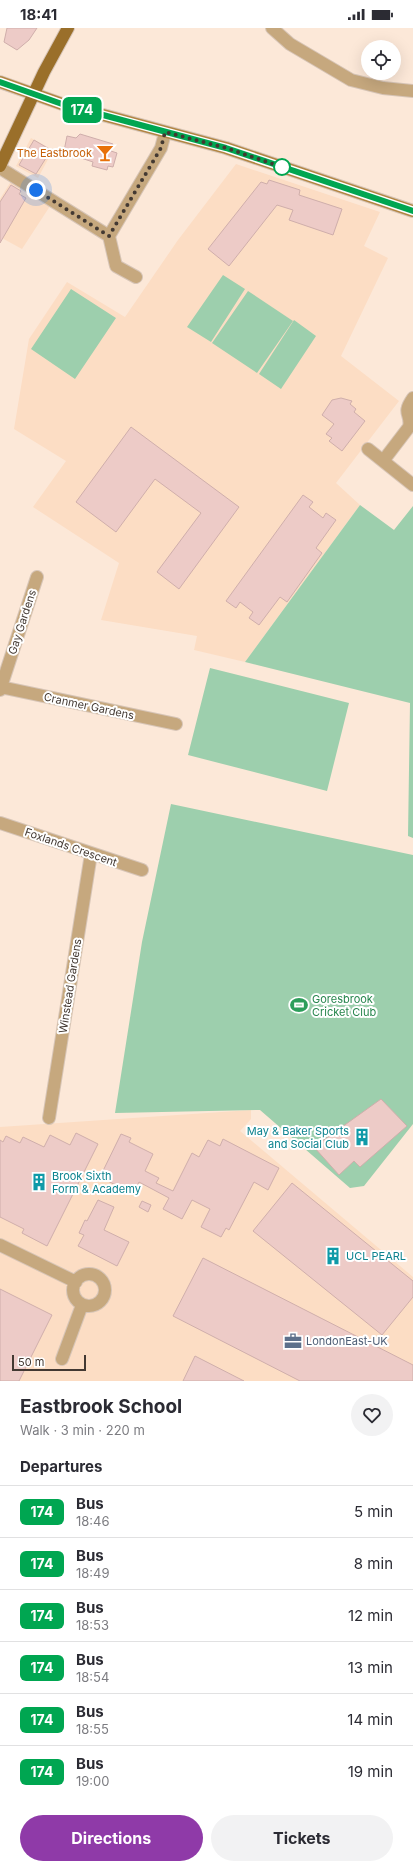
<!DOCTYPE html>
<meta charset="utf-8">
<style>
body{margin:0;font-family:Inter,sans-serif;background:#f2f2f3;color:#2b2b33;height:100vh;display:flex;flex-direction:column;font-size:15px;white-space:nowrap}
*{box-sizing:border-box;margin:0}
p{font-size:13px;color:#7c7c81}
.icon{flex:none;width:22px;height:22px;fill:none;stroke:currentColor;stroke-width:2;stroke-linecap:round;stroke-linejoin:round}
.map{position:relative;height:1353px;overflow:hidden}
.drawer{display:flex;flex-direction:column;background:#fff;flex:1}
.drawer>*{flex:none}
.badge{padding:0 8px;border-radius:6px;font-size:14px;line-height:26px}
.buttons{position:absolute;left:361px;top:12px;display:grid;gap:8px}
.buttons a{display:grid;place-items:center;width:40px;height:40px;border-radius:50%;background:#fff;box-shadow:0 4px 16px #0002;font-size:20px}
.scale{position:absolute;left:12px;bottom:10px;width:74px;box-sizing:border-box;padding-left:4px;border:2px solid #433932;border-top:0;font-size:11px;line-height:14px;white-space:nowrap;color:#433932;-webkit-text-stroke:3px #fff;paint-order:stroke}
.you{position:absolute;width:20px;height:20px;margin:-10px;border:3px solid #fff;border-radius:50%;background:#1a73e8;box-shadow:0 0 0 6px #1a73e833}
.map>.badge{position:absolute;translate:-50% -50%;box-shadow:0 0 0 2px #fff}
h2{padding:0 20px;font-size:15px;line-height:36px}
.round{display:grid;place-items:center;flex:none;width:42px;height:42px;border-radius:21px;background:#f2f2f3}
.head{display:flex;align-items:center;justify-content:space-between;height:68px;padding:0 20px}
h1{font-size:19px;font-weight:700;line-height:30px}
.button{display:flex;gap:8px;margin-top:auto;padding:8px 20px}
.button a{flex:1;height:46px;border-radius:24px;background:#8f3aa8;color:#fff;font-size:16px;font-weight:700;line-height:46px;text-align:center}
.button a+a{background:#f2f2f3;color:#2b2b33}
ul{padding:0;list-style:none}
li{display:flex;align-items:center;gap:12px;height:52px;padding:0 20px;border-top:1px solid #e1e1e2}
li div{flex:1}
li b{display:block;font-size:15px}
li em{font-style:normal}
li .badge{min-width:44px;font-weight:700;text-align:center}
.status{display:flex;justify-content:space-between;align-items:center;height:28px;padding:0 20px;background:#fff;direction:ltr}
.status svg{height:11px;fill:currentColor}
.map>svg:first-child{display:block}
</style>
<div class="status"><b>18:41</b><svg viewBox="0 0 49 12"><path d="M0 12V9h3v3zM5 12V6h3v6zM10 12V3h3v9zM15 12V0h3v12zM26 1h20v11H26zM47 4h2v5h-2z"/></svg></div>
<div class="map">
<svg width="413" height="1353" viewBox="0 0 413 1353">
<rect width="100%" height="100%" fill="#fce8d8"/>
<!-- built -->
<path fill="#fcddc4" d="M31,110L53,122L38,150L16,138Z
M236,136L380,184L364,218L388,230L341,328L399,373L336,455L360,477L245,634L194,622L197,608L101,592L119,535L33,479L66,433L14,401L29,311L67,254L125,289L178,212Z
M15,147L54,172L22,221L0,209V171Z
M251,1082V1091L240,1103L413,1249V1353H0V1099Z"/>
<!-- green -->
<path fill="#9dcfad" d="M223,247L245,261L211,314L187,299Z
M71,261L116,290L75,351L31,321Z
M248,263L293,293L257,345L212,315Z
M294,292L316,308L281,361L259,346Z
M360,477L394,502L413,478V810L408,808L410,675L245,634Z
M210,640L349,675L327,763L188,727Z
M171,776L413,827V1096L364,1158L350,1160L260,1082L115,1085L142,914Z"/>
<!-- building -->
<path fill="#edcbc7" stroke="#cfaeab" d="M7,0H37L29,12L17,22L4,14Z
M80,106L113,116L111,123L117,125L113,139L108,138L107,142L92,138L93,134L81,130L82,127L64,123L67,108L76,110Z
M34,112L51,122L36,146L19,137Z
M269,152L300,162L299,167L342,181L333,207L289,192L293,182L277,177L229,238L208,221L261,154L267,156Z
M11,157L21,163L19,166L26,170L0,215V174Z
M341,370L352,373L350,376L356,381L354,384L365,393L342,423L329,413L332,410L326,406L334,396L322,387L332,372Z
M131,399L239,479L179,561L157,544L201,485L155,451L116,504L76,474Z
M303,467L313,474L309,479L323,490L326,485L336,492L316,520L322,525L287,574L280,569L259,597L249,590L253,584L240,574L236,580L226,573Z
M381,1071L407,1098L360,1139L354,1133L339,1147L314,1119Z
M76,1105L98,1116L47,1218L22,1205L24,1201L0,1189V1112L3,1114L6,1108L20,1115L23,1109L44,1119L50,1107L70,1117Z
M121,1106L131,1110L129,1114L153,1126L145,1143L159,1150L156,1155L173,1163L192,1125L199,1129L208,1112L220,1118L223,1111L279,1140L268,1162L254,1154L229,1202L226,1200L221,1209L201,1199L210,1181L192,1172L182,1191L163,1181L169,1170L139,1154L133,1166L100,1149Z
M292,1155L413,1253V1269L382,1307L253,1203Z
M98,1172L114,1179L104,1202L129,1214L117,1238L78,1218L84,1207L79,1205L85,1192L87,1193Z
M142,1173L151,1177L148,1184L139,1179Z
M203,1230L413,1337V1353H300L173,1288Z
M0,1261L52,1287L19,1353H0Z
M195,1328L244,1353H183Z"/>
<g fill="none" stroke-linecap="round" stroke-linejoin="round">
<!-- street casing -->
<g stroke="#d7c5b7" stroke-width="14">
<path id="street" d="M272,0L290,16L351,52L383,60L413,63
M0,140L109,208L161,120L165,105
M109,208L116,238L136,249
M368,421L413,457
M383,433L409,399C412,385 401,387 413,370
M1,659L176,696
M0,662L37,549
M0,795L142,842
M49,1090L91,826
M0,1217L76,1254
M73 1262a16 16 0 1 1 32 0a16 16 0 1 1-32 0Z
M62,1331L82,1277"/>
</g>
<!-- secondary casing -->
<g stroke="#d7c5b7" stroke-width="14">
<path id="secondary" d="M0,54L62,76L226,120L413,183"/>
</g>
<!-- primary casing -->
<g stroke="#d7c5b7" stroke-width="14">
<path id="primary" d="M0,138L44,44L68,0"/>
</g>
<!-- street -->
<use href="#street" stroke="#c6a87e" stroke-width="12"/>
<!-- secondary -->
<use href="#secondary" stroke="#b28542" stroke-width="12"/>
<!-- primary -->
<use href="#primary" stroke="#9a6f2a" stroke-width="12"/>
</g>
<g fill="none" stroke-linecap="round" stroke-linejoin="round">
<!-- line casing -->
<g stroke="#fff" stroke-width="9">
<path id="line" d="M0,54L62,76L226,120L413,183"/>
</g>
<!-- line -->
<use href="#line" stroke="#00a651" stroke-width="6"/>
<!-- walk -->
<path stroke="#433932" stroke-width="4" stroke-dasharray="0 7.2" d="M36,162L109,208L161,120L165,104L226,120L282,139"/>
</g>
<!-- icons -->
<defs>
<g id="bar-bare" transform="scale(1.38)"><path d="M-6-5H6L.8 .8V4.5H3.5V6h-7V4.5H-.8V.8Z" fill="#e8710a" stroke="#fff" stroke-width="2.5" paint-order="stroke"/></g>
<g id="stadium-bare" transform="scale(1.38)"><path d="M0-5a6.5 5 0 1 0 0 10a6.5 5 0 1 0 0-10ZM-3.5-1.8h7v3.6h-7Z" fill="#2e9e5b" stroke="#fff" stroke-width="2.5" paint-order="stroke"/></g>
<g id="building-bare" transform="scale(1.38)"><path d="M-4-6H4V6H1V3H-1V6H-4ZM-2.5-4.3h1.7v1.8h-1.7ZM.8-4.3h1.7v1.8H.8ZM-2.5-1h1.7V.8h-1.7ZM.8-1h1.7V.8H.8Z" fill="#0f9aa8" stroke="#fff" stroke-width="2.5" paint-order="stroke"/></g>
<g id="office-bare" transform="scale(1.38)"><path d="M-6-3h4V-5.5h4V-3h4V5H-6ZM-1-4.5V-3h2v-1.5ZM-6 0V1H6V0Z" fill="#5c6f8a" stroke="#fff" stroke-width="2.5" paint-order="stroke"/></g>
</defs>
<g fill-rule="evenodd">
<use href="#bar-bare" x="105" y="125"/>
<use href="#stadium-bare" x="299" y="977"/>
<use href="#building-bare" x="362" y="1109"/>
<use href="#building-bare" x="39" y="1154"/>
<use href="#building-bare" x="333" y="1228"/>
<use href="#office-bare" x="293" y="1313"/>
</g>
<!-- markers -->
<circle fill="#fff" stroke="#00a651" stroke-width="2" cx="282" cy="139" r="8"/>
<g text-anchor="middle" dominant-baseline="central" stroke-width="4" stroke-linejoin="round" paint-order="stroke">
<!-- food labels -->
<g font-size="11" fill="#c56008" stroke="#fff" text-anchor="end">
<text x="92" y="125">The Eastbrook</text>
</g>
<!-- street labels -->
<g font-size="11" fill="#433932" stroke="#fff">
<text transform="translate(22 594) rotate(-72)">Gay Gardens</text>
<text transform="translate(89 678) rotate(12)">Cranmer Gardens</text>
<text transform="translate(71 819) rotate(19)">Foxlands Crescent</text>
<text transform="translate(70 958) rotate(-81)">Winstead Gardens</text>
</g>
<!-- leisure labels -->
<g font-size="11" fill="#27864d" stroke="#fff" text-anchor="start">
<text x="312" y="971">Goresbrook<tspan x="312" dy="13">Cricket Club</tspan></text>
</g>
<!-- culture labels -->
<g font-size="11" fill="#0d838f" stroke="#fff" text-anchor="start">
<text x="349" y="1103" text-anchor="end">May &amp; Baker Sports<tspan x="349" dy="13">and Social Club</tspan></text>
<text x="52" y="1148">Brook Sixth<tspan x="52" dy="13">Form &amp; Academy</tspan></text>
<text x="346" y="1228">UCL PEARL</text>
</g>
<!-- service labels -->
<g font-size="11" fill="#4e5e75" stroke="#fff" text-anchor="start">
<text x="306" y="1313">LondonEast-UK</text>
</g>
</g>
</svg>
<div class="buttons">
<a><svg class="icon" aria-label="locate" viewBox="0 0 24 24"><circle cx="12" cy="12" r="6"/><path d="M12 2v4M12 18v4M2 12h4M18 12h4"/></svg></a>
</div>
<div class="scale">50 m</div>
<div class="you" style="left:36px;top:162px"></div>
<b class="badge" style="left:82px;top:82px;background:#00a651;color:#fff">174</b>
</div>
<section class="drawer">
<div class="head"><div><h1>Eastbrook School</h1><p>Walk · 3 min · 220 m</p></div><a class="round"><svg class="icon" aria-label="heart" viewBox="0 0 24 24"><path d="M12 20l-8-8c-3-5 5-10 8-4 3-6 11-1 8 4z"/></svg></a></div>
<h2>Departures</h2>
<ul>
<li><span class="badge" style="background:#00a651;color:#fff">174</span><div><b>Bus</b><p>18:46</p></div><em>5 min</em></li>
<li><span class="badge" style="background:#00a651;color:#fff">174</span><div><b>Bus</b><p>18:49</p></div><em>8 min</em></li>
<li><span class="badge" style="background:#00a651;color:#fff">174</span><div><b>Bus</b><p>18:53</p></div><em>12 min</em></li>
<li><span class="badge" style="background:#00a651;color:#fff">174</span><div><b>Bus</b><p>18:54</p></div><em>13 min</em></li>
<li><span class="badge" style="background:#00a651;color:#fff">174</span><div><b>Bus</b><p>18:55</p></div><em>14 min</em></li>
<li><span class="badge" style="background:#00a651;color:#fff">174</span><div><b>Bus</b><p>19:00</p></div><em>19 min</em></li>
</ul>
<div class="button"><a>Directions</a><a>Tickets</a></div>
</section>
